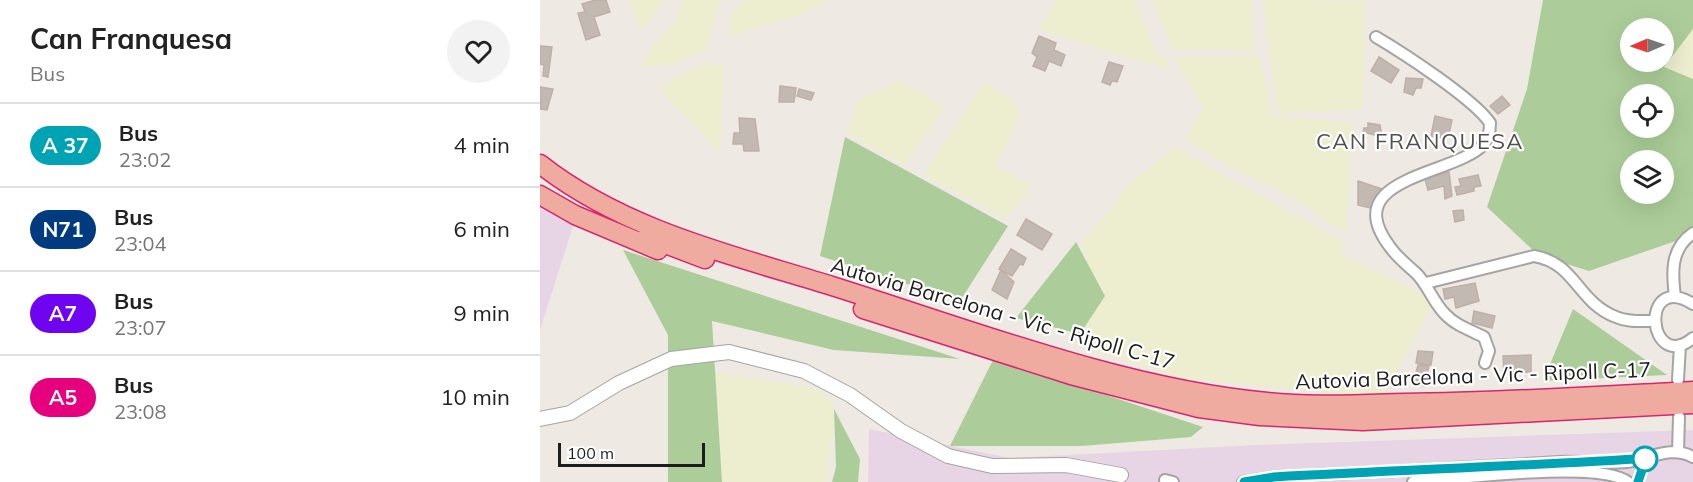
<!DOCTYPE html>
<style>
body{margin:0;font-family:Mulish,sans-serif;background:#f2f2f2;color:#222;height:100vh;display:flex;flex-direction:column;font-size:22px;white-space:nowrap}
*{box-sizing:border-box;margin:0}
p{font-size:20px;color:#767676}
.icon{flex:none;width:33px;height:33px;fill:none;stroke:currentColor;stroke-width:2;stroke-linecap:round;stroke-linejoin:round}
.map{position:relative;flex:1;overflow:hidden}
.sheet{display:flex;flex-direction:column;background:#fff;width:540px}
.sheet>*{flex:none}
.badge{padding:0 12px;border-radius:20px;font-size:21px;line-height:39px}
.needle{width:39px;rotate:268deg}
.controls{position:absolute;left:1080px;top:18px;display:grid;gap:12px}
.controls a{display:grid;place-items:center;width:54px;height:54px;border-radius:50%;background:#fff;box-shadow:0 6px 24px #0002;font-size:30px}
.scale{position:absolute;left:18px;bottom:15px;width:147px;box-sizing:border-box;padding-left:6px;border:3px solid #1d1d1d;border-top:0;font-size:16px;line-height:21px;white-space:nowrap;color:#1d1d1d;-webkit-text-stroke:4px #fff;paint-order:stroke}
.map>.badge{position:absolute;translate:-50% -50%;box-shadow:0 0 0 3px #fff}
.round{display:grid;place-items:center;flex:none;width:63px;height:63px;border-radius:32px;background:#f2f2f2}
.headline{display:flex;align-items:center;justify-content:space-between;height:102px;padding:0 30px}
h1{font-size:28px;font-weight:700;line-height:45px}
ul{padding:0;list-style:none}
li{display:flex;align-items:center;gap:18px;height:84px;padding:0 30px;border-top:2px solid #e0e0e0}
li div{flex:1}
li b{display:block;font-size:22px}
li em{font-style:normal}
li .badge{min-width:66px;font-weight:700;text-align:center}
main{display:flex;flex:1;min-height:0}
.map>svg:first-child{display:block}
</style>
<main>
<section class="sheet">
<div class="headline"><div><h1>Can Franquesa</h1><p>Bus</p></div><a class="round"><svg class="icon" aria-label="heart" viewBox="0 0 24 24"><path d="M12 20l-8-8c-3-5 5-10 8-4 3-6 11-1 8 4z"/></svg></a></div>
<ul>
<li><span class="badge" style="background:#00a3b4;color:#fff">A 37</span><div><b>Bus</b><p>23:02</p></div><em>4 min</em></li>
<li><span class="badge" style="background:#003b80;color:#fff">N71</span><div><b>Bus</b><p>23:04</p></div><em>6 min</em></li>
<li><span class="badge" style="background:#6f05f0;color:#fff">A7</span><div><b>Bus</b><p>23:07</p></div><em>9 min</em></li>
<li><span class="badge" style="background:#e6007e;color:#fff">A5</span><div><b>Bus</b><p>23:08</p></div><em>10 min</em></li>
</ul>
</section>
<div class="map">
<svg width="1153" height="482" viewBox="0 0 1153 482">
<rect width="100%" height="100%" fill="#eeeae3"/>
<!-- industrial -->
<path fill="#e7d5e5" d="M0,201L34,223L0,330Z
M329,429L470,458L716,445L1153,430V482H328Z"/>
<!-- farmland -->
<path fill="#ededcf" d="M90,0H126L100,31Z
M143,0H180L166,50L133,64L103,66L110,50L135,21Z
M205,0H292L264,13L189,36L191,14Z
M517,0H595L615,50L627,58V70L498,29Z
M613,0H712L715,51L632,49Z
M722,0L826,1L823,109L738,114Z
M1153,29V79L1124,67Z
M720,56L733,116L813,122L806,234L741,191L700,173L646,140L663,106L633,57Z
M165,63L184,65L180,154L120,90L135,77Z
M360,80L406,107L365,165L307,133L318,101Z
M444,82L477,104L479,116L456,166L492,186L466,219L383,175Z
M635,147L803,241L804,256L874,289L892,305L845,395L827,397L640,378L528,343L557,298L542,243L591,182Z
M175,372L280,389L295,407L286,482H182Z"/>
<!-- forest -->
<path fill="#accd99" fill-rule="evenodd" d="M1003,0H1153V29L1124,67L1153,79V235L1049,271L998,255L947,207L987,89ZM1090,28H1124V62H1090ZM1090,94H1124V128H1090ZM1090,160H1124V194H1090Z
M305,137L468,226L420,301L280,256Z
M536,242L565,296L540,334L476,318Z
M83,250L420,359L294,350L172,321L182,482H128V335Z
M1033,309L1127,375L1003,381Z
M454,358L663,427L651,437L542,446H410Z
M294,409L320,459L318,482H292L296,467Z"/>
<!-- building -->
<path fill="#c3b9b3" stroke="#c0afa6" stroke-width="1.5" d="M55,0H66L70,12L54,17L60,35L46,40L38,13L45,12L42,4Z
M499,36L516,43L514,50L525,55L521,66L509,61L505,71L493,66L497,57L492,53Z
M0,46L12,47L8,77L3,76L4,65L0,64Z
M839,57L859,70L851,83L831,71Z
M569,62L583,66L577,82L572,81L570,85L562,82Z
M866,78L883,79L881,88H876L873,95L864,92Z
M240,86L256,88L254,102H239Z
M0,87L13,89L7,110L0,109Z
M259,89L274,93L271,100L257,96Z
M962,96L970,105L958,114L950,106Z
M895,116L912,120L909,134L903,133L902,139L891,136Z
M199,118L215,119L219,151H204L203,144H193L194,133H200Z
M828,123L840,125L842,137L823,132L824,128H828Z
M909,172L912,196L905,199L904,186L888,190L885,179Z
M938,175L941,186L934,187V191L917,195L915,187L921,186L919,179Z
M818,181L842,189L830,208L818,205Z
M923,210L924,220L915,222L913,211Z
M486,219L512,234L502,250L477,235Z
M471,249L486,258L483,265L480,264L472,276L459,269Z
M461,270L474,282L467,299L452,290Z
M935,283L939,301L916,308L914,297L905,299L903,289Z
M934,311L955,316L952,328L932,323Z
M878,351L893,352L891,365L876,363Z
M991,355V372L964,373L963,356Z
M878,365L889,366L884,386L873,384Z"/>
<g fill="none" stroke-linecap="round" stroke-linejoin="round">
<!-- minor casing -->
<g stroke="#a4a4a4" stroke-width="14">
<path id="minor" d="M836,37C863,53 934,99 950,123C950,131 949,138 944,144C915,176 796,176 850,247C857,257 867,265 876,273C888,285 893,302 905,314C915,325 930,330 944,337L949,351L945,363
M886,283L994,256C1036,263 1037,302 1076,317C1087,322 1101,321 1113,321
M1135,297C1132,273 1130,249 1153,233
M1153,304C1098,270 1108,375 1153,338
M1138,380L1140,345
M1138,451L1139,417
M625,480L633,482
M703,482L734,477C829,472 924,468 1018,462C1041,461 1065,464 1087,462C1110,459 1131,445 1153,457
M873,482C915,479 1059,460 1088,482
M1098,482L1103,467L1112,458"/>
</g>
<!-- tertiary casing -->
<g stroke="#a4a4a4" stroke-width="16">
<path id="tertiary" d="M0,419L30,413L79,383L131,359L189,352L264,371L310,395L361,431L408,456L452,466L526,465L581,475"/>
</g>
<!-- trunk casing -->
<g stroke="#d52770" stroke-width="21">
<path id="trunk" d="M0,164C84,230 192,255 292,286C429,329 584,389 727,402C772,407 819,404 865,403C961,402 1057,396 1153,391
M0,195L35,215L118,250
M107,237L165,259
M323,309L531,375L659,408L720,416L823,421L1153,404"/>
</g>
<!-- minor -->
<use href="#minor" stroke="#fff" stroke-width="10"/>
<!-- tertiary -->
<use href="#tertiary" stroke="#fff" stroke-width="14"/>
<!-- trunk -->
<use href="#trunk" stroke="#f0aba0" stroke-width="18"/>
</g>
<g fill="none" stroke-linecap="round" stroke-linejoin="round">
<!-- line casing -->
<g stroke="#fff" stroke-width="14">
<path id="line" d="M704,482L734,477C860,470 986,466 1112,458L1103,467L1098,482"/>
</g>
<!-- line -->
<use href="#line" stroke="#00a3b4" stroke-width="9"/>
</g>
<!-- markers -->
<circle fill="#fff" stroke="#00a3b4" stroke-width="3" cx="1105" cy="459" r="12"/>
<g text-anchor="middle" dominant-baseline="central" stroke-width="4.5" stroke-linejoin="round" paint-order="stroke">
<!-- street labels -->
<g font-size="21" fill="#1d1d1d" stroke="#fff">
<text transform="translate(463 313) rotate(16)">Autovia Barcelona - Vic - Ripoll C-17</text>
<text transform="translate(933 375) rotate(-2)">Autovia Barcelona - Vic - Ripoll C-17</text>
</g>
<!-- neighbourhood labels -->
<g font-size="22" letter-spacing="1.5" fill="#505050" stroke="#fff">
<text x="880" y="141">CAN FRANQUESA</text>
</g>
</g>
</svg>
<div class="controls">
<a><svg class="needle" viewBox="-14 -14 28 28"><path d="M0-13l5 13h-10z" fill="#e53935"/><path d="M0 13l5-13h-10z" fill="#767676"/></svg></a>
<a><svg class="icon" aria-label="locate" viewBox="0 0 24 24"><circle cx="12" cy="12" r="6"/><path d="M12 2v4M12 18v4M2 12h4M18 12h4"/></svg></a>
<a><svg class="icon" aria-label="layers" viewBox="0 0 24 24"><path d="M12 4l9 5-9 5-9-5zM3 14l9 5 9-5"/></svg></a>
</div>
<div class="scale">100 m</div>
</div>
</main>
